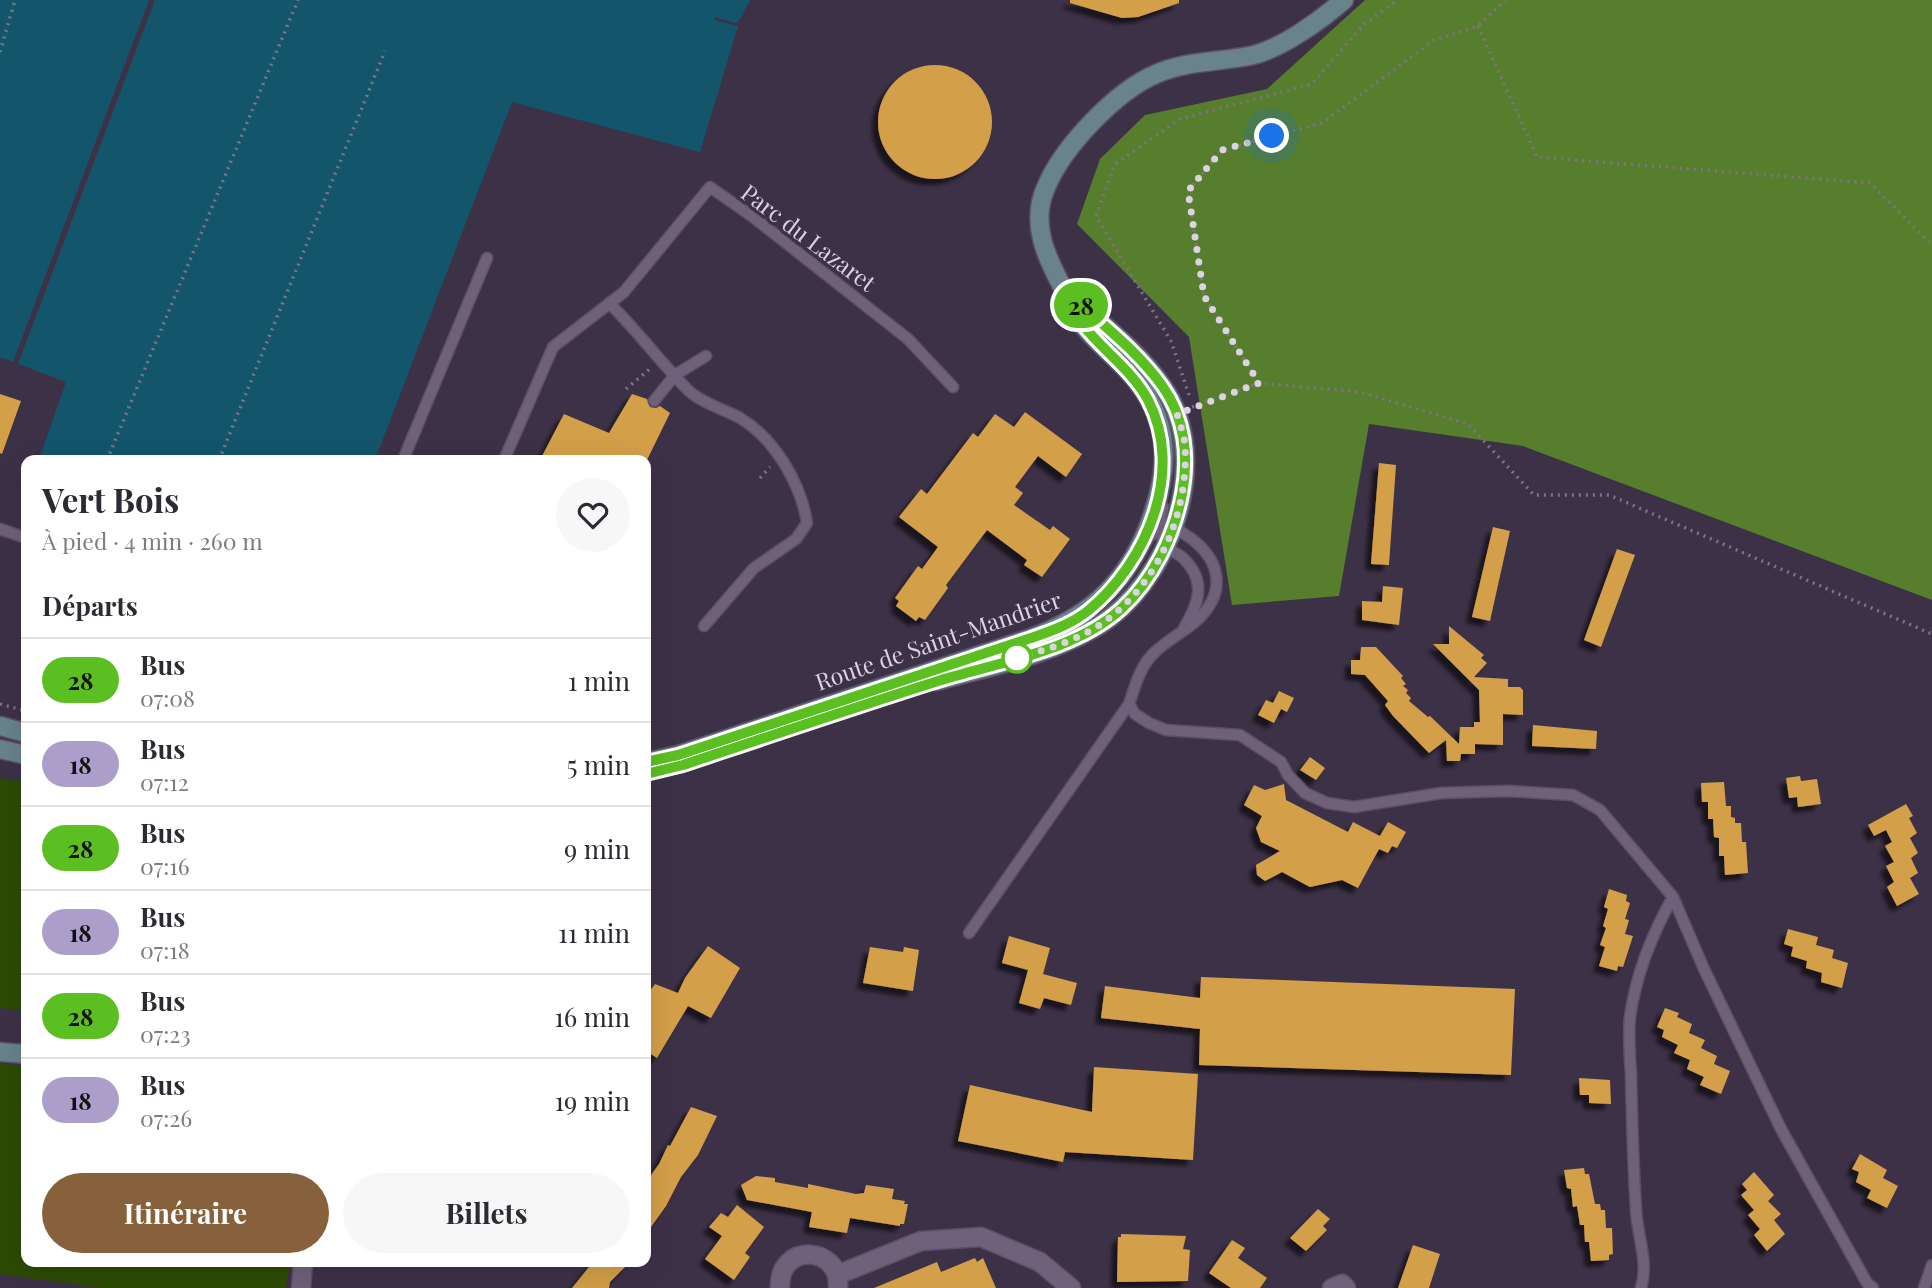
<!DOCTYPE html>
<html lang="fr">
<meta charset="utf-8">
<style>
body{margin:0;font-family:"Playfair Display",serif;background:#f7f7f7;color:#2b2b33;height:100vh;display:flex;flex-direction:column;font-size:26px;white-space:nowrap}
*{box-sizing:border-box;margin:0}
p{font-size:23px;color:#7c7c81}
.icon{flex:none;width:38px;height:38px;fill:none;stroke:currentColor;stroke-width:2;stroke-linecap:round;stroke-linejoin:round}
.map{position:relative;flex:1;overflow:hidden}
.details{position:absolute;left:21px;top:455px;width:630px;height:812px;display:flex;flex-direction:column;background:#fff;border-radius:14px;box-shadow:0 7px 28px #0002}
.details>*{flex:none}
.badge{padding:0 14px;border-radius:23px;font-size:24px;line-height:46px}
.you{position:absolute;width:35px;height:35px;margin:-18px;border:5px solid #fff;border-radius:50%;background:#1a73e8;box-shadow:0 0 0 10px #1a73e833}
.map>.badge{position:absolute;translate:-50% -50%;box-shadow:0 0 0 4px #fff}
h2{padding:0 21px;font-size:26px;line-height:63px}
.round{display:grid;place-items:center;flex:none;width:74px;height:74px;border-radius:37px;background:#f7f7f7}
.headline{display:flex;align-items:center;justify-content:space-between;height:119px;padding:0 21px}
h1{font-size:33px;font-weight:700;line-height:52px}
.action{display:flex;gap:14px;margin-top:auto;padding:14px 21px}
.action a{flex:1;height:80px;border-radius:42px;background:#86613c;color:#fff;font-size:28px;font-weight:700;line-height:80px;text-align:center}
.action a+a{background:#f7f7f7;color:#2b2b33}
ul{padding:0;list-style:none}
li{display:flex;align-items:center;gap:21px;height:84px;padding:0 21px;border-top:2px solid #e1e1e2}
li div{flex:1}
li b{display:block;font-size:26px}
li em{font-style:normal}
li .badge{min-width:77px;font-weight:700;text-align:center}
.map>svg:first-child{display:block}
</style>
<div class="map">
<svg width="1932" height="1288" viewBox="0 0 1932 1288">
<defs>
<filter id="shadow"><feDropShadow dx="-6" dy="6" stdDeviation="2" flood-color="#0009"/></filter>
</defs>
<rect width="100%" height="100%" fill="#3d3147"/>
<!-- green -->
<path fill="#2d4b04" d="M0,778L26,782V1011L0,1008Z
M0,1063L26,1067V1262H290L286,1288H101L0,1274Z"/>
<!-- forest -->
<path fill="#567e2c" d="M1365,0H1932V600L1523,446L1369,424L1339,596L1232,605L1189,337L1077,224L1100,159L1145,115L1267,89Z"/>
<!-- water -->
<path fill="#13566b" d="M0,0H750L739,21L735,23L715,17L714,20L738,26L700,152L512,102L375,460H39L66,382L0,357Z"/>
<!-- pier -->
<path fill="#3d3147" d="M149,0H155L18,364L13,362Z"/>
<!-- building -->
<path fill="#d49f49" filter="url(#shadow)" d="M1070,0H1179V3L1138,17L1122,18L1070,3Z
M878 122a57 57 0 1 1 114 0a57 57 0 1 1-114 0Z
M0,394L21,401L2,454L0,453Z
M632,394L647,399L650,407L656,408L660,406L670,413L647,460H540L564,414L609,433Z
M1025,412L1082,454L1066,477L1038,456L1015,487L1023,493L1014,505L1050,530L1053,526L1070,539L1042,577L1024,565L1027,560L987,530L946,585L948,588L925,620L919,617L916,621L896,606L899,601L895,598L918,566L922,569L938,547L899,517L921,489L927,494L973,433L978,437L995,414L1014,427Z
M1379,463L1396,465L1389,565L1371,564Z
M1493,527L1510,531L1490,621L1472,617Z
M1617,549L1635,555L1601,647L1584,640Z
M1383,586L1403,588L1399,625L1362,620V601L1382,602Z
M1449,626L1484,655L1481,658L1487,663L1474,677L1508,679V687H1520L1523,690V715L1503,714V745L1475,744V754H1461L1460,761H1447L1446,740L1429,753L1393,716L1385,705L1388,701L1365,675L1351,674V660H1360L1361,647H1376L1403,676L1401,678L1406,684L1403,686L1408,690L1406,693L1411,698L1409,701L1428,717L1430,716L1459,744L1460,727H1474V722H1480L1479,690L1433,644H1449Z
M1279,691L1294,698L1287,712L1281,709L1274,723L1258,715L1266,700L1273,703Z
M1533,725L1597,731L1596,749L1532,746Z
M1310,757L1325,768L1316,780L1300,770Z
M1800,776L1801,781L1817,779L1821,804L1798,807L1797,797L1789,798L1786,778Z
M1724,782L1726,806H1731V817L1735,818V823H1741L1742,842H1746L1748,873L1725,875L1724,856H1719V838L1714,837L1713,819H1708V802H1702L1701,783Z
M1284,784L1286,800L1348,832L1353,822L1380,836L1388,822L1406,832L1397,848L1392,846L1388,853L1379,849L1358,888L1342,880L1310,887L1282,872L1265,881L1257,875L1256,865L1280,851L1261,842L1256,828L1262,816L1244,805L1254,785L1265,790Z
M1906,804L1913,816L1909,818L1917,833L1910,838L1918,853L1911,858L1918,873L1910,878L1919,894L1897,906L1887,887L1894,882L1886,866L1894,862L1885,846L1892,842L1886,830L1874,836L1868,825Z
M1609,889L1627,895L1626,901L1630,903L1625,919L1629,920L1625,934L1633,936L1623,967L1618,966L1617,971L1599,966L1605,947L1600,945L1606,928L1603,926L1608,909L1604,907Z
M1788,929L1818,937L1816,945L1834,950L1832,958L1848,963L1842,988L1821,982L1822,973L1806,968L1807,961L1791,956L1793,947L1784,944Z
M1009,936L1050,948L1043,974L1077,983L1071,1005L1044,998L1040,1009L1019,1003L1028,970L1002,963Z
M708,946L740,968L711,1018L688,1006L657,1058L646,1051V996L655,984L678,993L685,978Z
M870,947L903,952L904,947L919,950L913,991L863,983Z
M1201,977L1515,989L1511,1075L1199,1065L1200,1029L1101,1018L1105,986L1200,998Z
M1665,1008L1679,1013L1677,1017L1692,1024L1689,1033L1705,1040L1701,1048L1717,1056L1714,1064L1730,1071L1721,1094L1700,1085L1704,1077L1687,1069L1690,1060L1674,1053L1678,1045L1662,1037L1664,1030L1657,1027Z
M1094,1067L1198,1074L1193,1160L1065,1152L1063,1162L958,1141L970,1085L1092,1112Z
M1579,1078L1610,1080L1611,1104L1589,1103V1095H1580Z
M691,1107L717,1116L698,1155L681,1177L666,1206L646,1234V1182L659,1164L668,1145L670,1146Z
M1860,1154L1887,1170L1883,1178L1898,1186L1887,1208L1867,1198L1871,1190L1856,1182L1859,1172L1852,1169Z
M1584,1168L1585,1174H1589L1595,1204H1600L1601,1210H1605L1606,1228H1612L1613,1254L1609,1255V1260L1591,1261L1589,1242H1585L1584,1225H1580L1577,1206L1573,1207L1571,1189L1567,1188L1564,1170Z
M1754,1172L1774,1195L1768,1201L1781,1214L1774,1220L1785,1234L1767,1251L1754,1235L1760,1229L1748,1215L1754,1210L1741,1195L1747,1190L1742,1184Z
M756,1176L775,1178V1182L808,1188V1184L856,1194L864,1193L866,1185L894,1189L892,1199L905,1201L904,1204H908L904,1224H900V1226L850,1218L847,1233L809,1227L812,1212L747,1200L741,1185Z
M737,1205L764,1227L745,1253L750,1257L734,1280L705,1259L722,1236L709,1227L721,1213L728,1217Z
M1318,1209L1330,1219L1323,1226L1327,1230L1306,1251L1290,1238Z
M1121,1234L1186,1236L1183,1249L1190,1250L1188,1281L1117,1282L1118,1237H1121Z
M1232,1240L1245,1248L1238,1258L1267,1278L1260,1288H1231L1209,1273Z
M1413,1245L1440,1254L1429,1288H1398Z
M975,1258L977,1262L983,1258L996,1288H874L937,1262L941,1272Z
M593,1262H630L610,1282L609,1288H572Z"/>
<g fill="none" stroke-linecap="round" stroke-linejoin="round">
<!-- lane casing -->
<g stroke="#5b5063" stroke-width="13">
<path id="lane" d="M609,303C637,330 660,362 688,390C701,403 724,409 740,418C775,439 801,484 807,523L796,539L754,568L704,626
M654,401L675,375L706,356
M403,460L487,258
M504,460L553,347L624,292L710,187L753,217L908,339L953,387
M1163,507C1160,519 1159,534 1165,545C1169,551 1178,553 1183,558C1207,581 1199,603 1184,628
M0,529L26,538
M1129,704L1135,714L1149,723L1166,730L1240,735L1281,762L1288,775L1305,793L1327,803L1354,807L1441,793L1508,791L1573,795L1600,810L1673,897C1652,934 1636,974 1630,1017C1628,1035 1630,1056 1631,1075C1632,1120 1633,1164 1636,1209C1637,1235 1649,1262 1641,1288
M1673,897L1704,969L1781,1129L1867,1283L1873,1288
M969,933L1129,704C1135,687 1139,669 1152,655C1164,642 1182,633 1195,622C1230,591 1220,556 1183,533C1168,523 1158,530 1145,540
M1924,1288L1932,1265"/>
</g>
<!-- street casing -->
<g stroke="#5b5063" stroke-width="21">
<path id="street" d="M837,1275L921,1241L981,1237L1040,1262L1071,1288
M301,1288L303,1262
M780,1288C778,1242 841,1245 838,1288
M1332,1288L1342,1284L1346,1288"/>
</g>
<!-- secondary casing -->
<g stroke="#5b5063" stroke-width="21">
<path id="secondary" d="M937,681C991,666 1050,655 1098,626C1170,582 1214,460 1163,387C1140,353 1103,325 1072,298
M0,726L26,733
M0,749L26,755
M646,762L678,755L1031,638C1085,618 1121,589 1145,535C1167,482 1176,429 1136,380C1120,360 1097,344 1081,323C1074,313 1070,301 1064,290C1046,257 1029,222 1047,185C1064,146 1116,91 1156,74C1185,61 1218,62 1249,56C1280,50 1321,20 1344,0
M0,1052L26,1054"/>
</g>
<!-- path -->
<path stroke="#7e7387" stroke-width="3.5" stroke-dasharray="2 5" stroke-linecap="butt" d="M1478,26L1537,157L1870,183L1932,245
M0,52L15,0
M1259,383L1204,296L1188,191L1222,150L1322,123L1434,40L1478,26L1505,0
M626,389L651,368
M1189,395L1171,341L1096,216L1115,164L1180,119L1312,84L1364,24L1398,0
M1192,407L1259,383L1360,392L1468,424L1534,495H1609L1932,634
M107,460L298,0
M219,460L385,51
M760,478L770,467
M0,704L26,711"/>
<!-- lane -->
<use href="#lane" stroke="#6f617a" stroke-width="10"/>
<!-- street -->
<use href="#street" stroke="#6f617a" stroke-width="18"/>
<!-- secondary -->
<use href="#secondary" stroke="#68838c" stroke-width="18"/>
</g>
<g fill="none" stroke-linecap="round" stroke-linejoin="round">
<!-- line casing -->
<g stroke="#fff" stroke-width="16">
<path id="line" d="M646,762L678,755L1031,638C1051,631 1072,624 1089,610C1147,562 1185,471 1148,400C1132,370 1103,351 1082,324C1075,314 1070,301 1065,291C1098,321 1137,350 1163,387C1185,418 1189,457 1182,494C1174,536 1153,580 1121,609C1074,652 994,663 935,682C850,709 767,737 683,765L646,774"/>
</g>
<!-- line -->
<use href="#line" stroke="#5bbf21" stroke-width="10"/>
<!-- walk -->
<path stroke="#dbd3e2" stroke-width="7" stroke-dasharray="0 12.6" d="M1017,658C1045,650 1076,641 1101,624C1158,585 1189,513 1185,445C1184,435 1180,424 1177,414L1259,383L1204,296L1188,191L1222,150L1272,136"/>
</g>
<!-- markers -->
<circle fill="#fff" stroke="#5bbf21" stroke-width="3.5" cx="1017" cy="658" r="14"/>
<g text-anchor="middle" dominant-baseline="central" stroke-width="7" stroke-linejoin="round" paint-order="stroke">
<!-- street labels -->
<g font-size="23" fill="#dbd3e2" stroke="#3d3147">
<text transform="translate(809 237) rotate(37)">Parc du Lazaret</text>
<text transform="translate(938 640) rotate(-19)">Route de Saint-Mandrier</text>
</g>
</g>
</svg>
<div class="you" style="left:1272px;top:136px"></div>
<b class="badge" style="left:1081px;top:305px;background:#5bbf21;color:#111">28</b>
<section class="details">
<div class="headline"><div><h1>Vert Bois</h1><p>À pied · 4 min · 260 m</p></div><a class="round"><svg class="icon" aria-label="heart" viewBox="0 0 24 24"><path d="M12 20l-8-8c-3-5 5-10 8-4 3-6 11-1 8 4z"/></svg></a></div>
<h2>Départs</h2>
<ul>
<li><span class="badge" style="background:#5bbf21;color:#111">28</span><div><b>Bus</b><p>07:08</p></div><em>1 min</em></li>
<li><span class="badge" style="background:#ab9ecb;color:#111">18</span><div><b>Bus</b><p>07:12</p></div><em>5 min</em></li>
<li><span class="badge" style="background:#5bbf21;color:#111">28</span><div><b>Bus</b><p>07:16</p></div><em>9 min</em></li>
<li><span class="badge" style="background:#ab9ecb;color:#111">18</span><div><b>Bus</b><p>07:18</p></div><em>11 min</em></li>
<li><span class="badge" style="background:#5bbf21;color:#111">28</span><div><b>Bus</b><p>07:23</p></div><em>16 min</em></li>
<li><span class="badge" style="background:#ab9ecb;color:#111">18</span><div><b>Bus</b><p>07:26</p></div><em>19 min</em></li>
</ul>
<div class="action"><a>Itinéraire</a><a>Billets</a></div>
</section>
</div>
